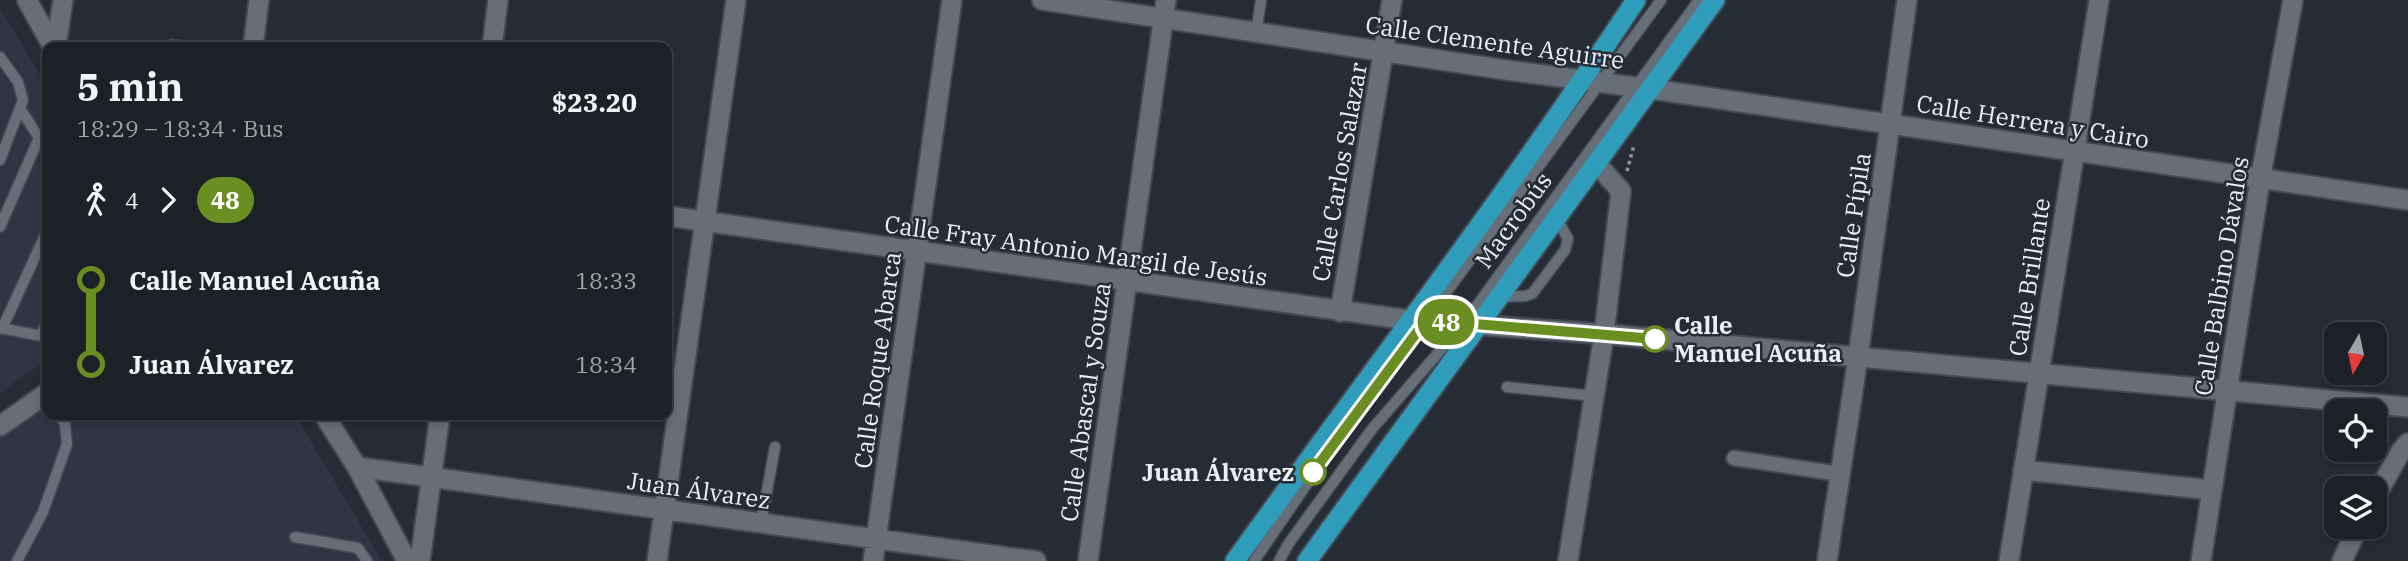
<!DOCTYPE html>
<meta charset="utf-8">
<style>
body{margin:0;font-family:"IBM Plex Serif",serif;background:#292e34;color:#f1f3f6;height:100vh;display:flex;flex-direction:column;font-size:26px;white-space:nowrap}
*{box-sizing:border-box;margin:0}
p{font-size:23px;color:#a0a3a8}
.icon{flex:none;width:38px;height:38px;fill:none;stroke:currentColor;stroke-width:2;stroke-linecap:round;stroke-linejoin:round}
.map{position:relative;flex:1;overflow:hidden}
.sheet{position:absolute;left:42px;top:42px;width:630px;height:378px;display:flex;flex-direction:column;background:#1c2128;border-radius:14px;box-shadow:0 4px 10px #0003,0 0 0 2px #3a3e45}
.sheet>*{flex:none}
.badge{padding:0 14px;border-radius:23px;font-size:24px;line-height:46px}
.needle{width:46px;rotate:189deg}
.buttons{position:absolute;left:2324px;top:322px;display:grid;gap:14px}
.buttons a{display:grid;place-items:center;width:63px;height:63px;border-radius:14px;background:#1c2128;box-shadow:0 4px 10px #0003,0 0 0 2px #3a3e45;font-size:35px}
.map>.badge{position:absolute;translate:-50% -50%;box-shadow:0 0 0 4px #fff}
.legs{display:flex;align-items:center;gap:10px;height:77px;padding:0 35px;font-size:23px}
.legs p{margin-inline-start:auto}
.headline{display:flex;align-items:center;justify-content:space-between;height:119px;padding:0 35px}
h1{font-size:38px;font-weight:800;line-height:52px}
ul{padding:0 35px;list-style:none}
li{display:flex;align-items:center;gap:24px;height:84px;font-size:26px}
li i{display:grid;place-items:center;width:10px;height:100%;margin:0 9px;background:currentColor}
li i::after{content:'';width:18px;height:18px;margin:-9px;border:5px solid;border-radius:50%;background:#1c2128}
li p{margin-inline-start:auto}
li:first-child i{background:linear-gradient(#0000 50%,currentColor 0)}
li:last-child i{background:linear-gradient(currentColor 50%,#0000 0)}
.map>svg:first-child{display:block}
</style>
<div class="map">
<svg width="2408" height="561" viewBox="0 0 2408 561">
<rect width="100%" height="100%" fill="#262c35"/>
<!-- built -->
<path fill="#2d3744" d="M0,9L47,86V359L0,393Z
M47,400V415H295L382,561H0V434Z"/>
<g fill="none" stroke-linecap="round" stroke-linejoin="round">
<!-- service casing -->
<g stroke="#444950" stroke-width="13">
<path id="service" d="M1256,33L1261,0
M172,45L186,47
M0,57L18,82L23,100L0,160
M21,110L47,150
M0,227L39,138
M1500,297L1525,296L1532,294L1565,250L1568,239L1557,219
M0,328L47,337
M2,329L47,231
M41,335L47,322
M1507,387L1594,396
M761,523L775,447
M295,537L358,548L367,561
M17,561L43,512L67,444L65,424L59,415
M1254,561L1355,414L1379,384L1661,0
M1279,561L1289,543L1372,429L1465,322L1699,0"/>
</g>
<!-- pedestrian casing -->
<g stroke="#444950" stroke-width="18">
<path id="pedestrian" d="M1734,458L1840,474"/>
</g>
<!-- minor casing -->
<g stroke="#444950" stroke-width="23">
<path id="minor" d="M27,0L53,47
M1042,0L1506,70L1651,89L2408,200
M56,47L63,0
M253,47L259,0
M492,47L498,0
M667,216L1409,320L1604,334L2408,407
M1340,312L1392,0
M324,415L357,467L407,561
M0,426L47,393
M357,467L1036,561
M2023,470L2212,490
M2375,497L2401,451L2408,443
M420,561L440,415
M657,561L736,0
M873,561L952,0
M1088,561L1166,0
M1568,561L1604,334L1621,191L1596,163
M1827,561L1858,357L1907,0
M2009,561L2099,0
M2201,561L2260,180L2293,0
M2342,561L2358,527"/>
</g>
<!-- primary casing -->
<g stroke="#444950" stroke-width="23">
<path id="primary" d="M1235,561C1369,375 1509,192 1636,0
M1307,561L1715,0"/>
</g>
<!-- path -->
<path stroke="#8e939a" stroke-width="3.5" stroke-dasharray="3.5 3.5" stroke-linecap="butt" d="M1627,171L1634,145"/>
<!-- service -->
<use href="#service" stroke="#666e78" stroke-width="10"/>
<!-- pedestrian -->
<use href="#pedestrian" stroke="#666e78" stroke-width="14"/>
<!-- minor -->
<use href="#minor" stroke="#666e78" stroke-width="19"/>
<!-- primary -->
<use href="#primary" stroke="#2e9cba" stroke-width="19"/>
</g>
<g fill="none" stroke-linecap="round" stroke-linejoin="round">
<!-- line-1 casing -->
<g stroke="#fff" stroke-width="16">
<path id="line-1" d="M1313,472L1426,320L1655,339"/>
</g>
<!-- line-1 -->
<use href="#line-1" stroke="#6b8e23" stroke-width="10"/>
</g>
<!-- markers -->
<g fill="#fff" stroke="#6b8e23" stroke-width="3.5">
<circle cx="1655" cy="339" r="12"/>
<circle cx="1313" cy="472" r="12"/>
</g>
<g text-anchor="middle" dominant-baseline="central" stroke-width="5" stroke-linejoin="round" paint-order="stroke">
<!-- street labels -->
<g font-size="24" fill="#ecf0f6" stroke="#262c35">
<text transform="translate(1495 42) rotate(8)">Calle Clemente Aguirre</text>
<text transform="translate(2033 121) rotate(9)">Calle Herrera y Cairo</text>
<text transform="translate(1339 172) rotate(-80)">Calle Carlos Salazar</text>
<text transform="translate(1853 215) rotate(-82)">Calle Pípila</text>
<text transform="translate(1513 220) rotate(-54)">Macrobús</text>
<text transform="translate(1076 250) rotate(8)">Calle Fray Antonio Margil de Jesús</text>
<text transform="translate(2221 276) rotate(-81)">Calle Balbino Dávalos</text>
<text transform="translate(2029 277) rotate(-81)">Calle Brillante</text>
<text transform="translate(877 360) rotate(-82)">Calle Roque Abarca</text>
<text transform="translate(1085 402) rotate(-82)">Calle Abascal y Souza</text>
<text transform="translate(699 490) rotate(8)">Juan Álvarez</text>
</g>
<!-- stop labels -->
<g font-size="24" font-weight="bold" fill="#ecf0f6" stroke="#262c35" text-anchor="start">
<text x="1674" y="325">Calle<tspan x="1674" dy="28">Manuel Acuña</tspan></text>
<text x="1294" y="472" text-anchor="end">Juan Álvarez</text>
</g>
</g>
</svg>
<div class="buttons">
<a><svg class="needle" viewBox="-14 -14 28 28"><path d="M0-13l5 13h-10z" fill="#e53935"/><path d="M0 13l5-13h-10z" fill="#a0a3a8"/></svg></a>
<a><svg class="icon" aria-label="locate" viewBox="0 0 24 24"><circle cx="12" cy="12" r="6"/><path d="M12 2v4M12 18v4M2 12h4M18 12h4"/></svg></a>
<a><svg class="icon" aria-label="layers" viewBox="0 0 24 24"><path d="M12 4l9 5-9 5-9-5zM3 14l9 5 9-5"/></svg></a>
</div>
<b class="badge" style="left:1446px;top:322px;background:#6b8e23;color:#fff">48</b>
<section class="sheet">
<div class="headline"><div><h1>5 min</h1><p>18:29 – 18:34 · Bus</p></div><b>$23.20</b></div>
<div class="legs"><svg class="icon" aria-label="walk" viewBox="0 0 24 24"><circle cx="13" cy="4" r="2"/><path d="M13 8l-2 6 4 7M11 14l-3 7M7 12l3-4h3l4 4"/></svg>4<svg class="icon" aria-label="forward" viewBox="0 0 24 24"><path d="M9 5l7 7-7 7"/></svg><b class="badge" style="background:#6b8e23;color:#fff">48</b></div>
<ul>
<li><i style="color:#6b8e23"></i><b>Calle Manuel Acuña</b><p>18:33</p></li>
<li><i style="color:#6b8e23"></i><b>Juan Álvarez</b><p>18:34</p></li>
</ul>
</section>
</div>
